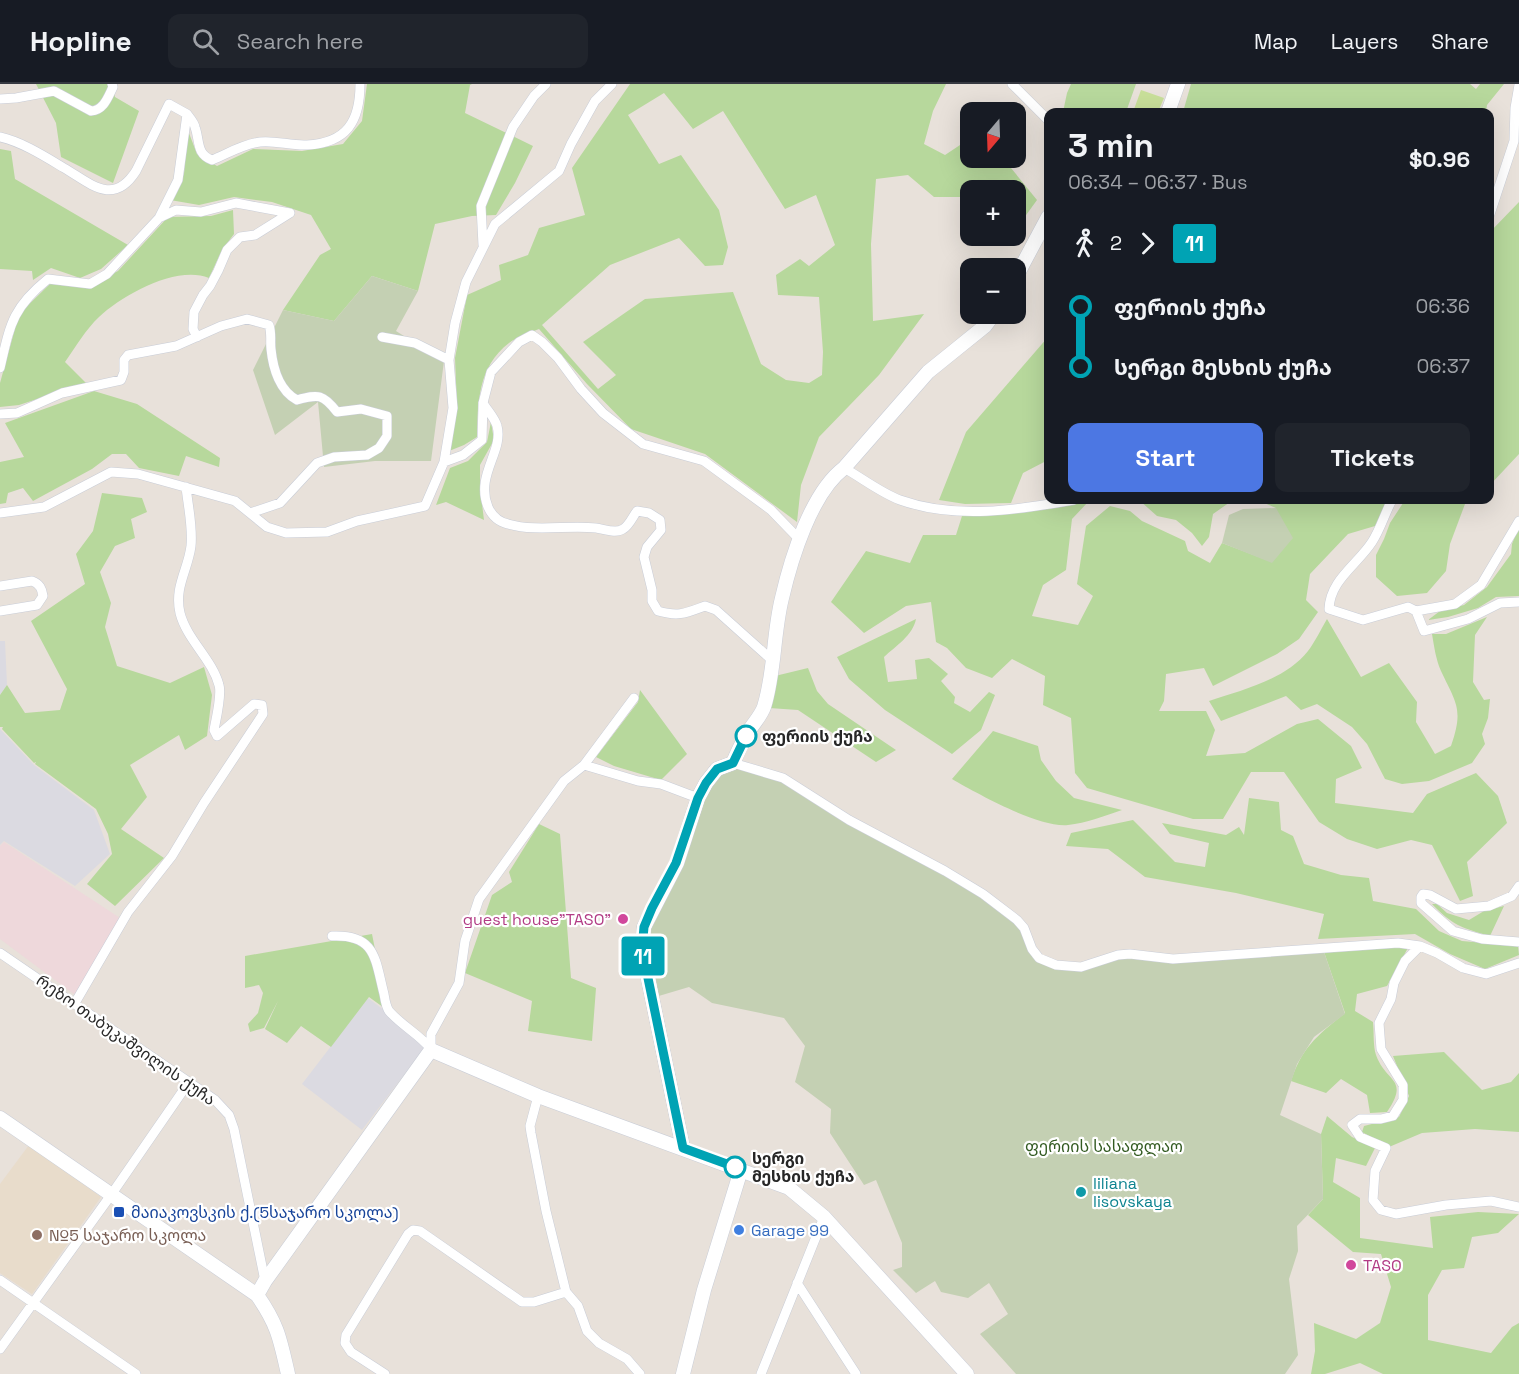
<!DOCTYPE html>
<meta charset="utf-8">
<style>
body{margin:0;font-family:"Space Grotesk","Noto Sans Georgian",sans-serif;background:#20242c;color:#f1f3f6;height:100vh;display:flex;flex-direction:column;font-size:22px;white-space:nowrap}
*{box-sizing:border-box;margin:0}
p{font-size:20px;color:#9ea1a6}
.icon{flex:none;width:33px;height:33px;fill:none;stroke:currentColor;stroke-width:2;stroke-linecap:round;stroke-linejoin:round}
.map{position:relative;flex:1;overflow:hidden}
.panel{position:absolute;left:1044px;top:24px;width:450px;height:396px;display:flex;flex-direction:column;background:#171b24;border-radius:12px;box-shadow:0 6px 24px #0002}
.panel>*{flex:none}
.badge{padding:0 12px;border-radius:4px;font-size:21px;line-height:39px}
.needle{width:39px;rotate:199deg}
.fabs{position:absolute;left:960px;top:18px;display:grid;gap:12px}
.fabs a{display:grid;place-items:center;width:66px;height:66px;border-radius:12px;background:#171b24;box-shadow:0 6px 24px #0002;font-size:30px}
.map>.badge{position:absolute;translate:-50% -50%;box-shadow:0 0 0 3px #fff}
.legs{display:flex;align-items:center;gap:9px;height:66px;padding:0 24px;font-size:20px}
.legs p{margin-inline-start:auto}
.summary{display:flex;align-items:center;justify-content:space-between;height:102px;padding:0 24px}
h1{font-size:33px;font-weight:700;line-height:45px}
.action{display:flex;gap:12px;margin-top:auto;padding:12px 24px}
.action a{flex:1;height:69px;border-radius:12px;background:#4c77e3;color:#fff;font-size:24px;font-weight:700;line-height:69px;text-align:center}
.action a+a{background:#20242c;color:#f1f3f6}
ul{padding:0 24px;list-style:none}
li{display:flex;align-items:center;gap:21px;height:60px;font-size:22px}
li i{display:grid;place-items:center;width:9px;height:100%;margin:0 8px;background:currentColor}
li i::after{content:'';width:15px;height:15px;margin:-8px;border:4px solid;border-radius:50%;background:#171b24}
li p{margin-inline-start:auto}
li:first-child i{background:linear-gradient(#0000 50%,currentColor 0)}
li:last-child i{background:linear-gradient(currentColor 50%,#0000 0)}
header{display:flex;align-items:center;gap:36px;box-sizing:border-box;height:84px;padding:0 30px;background:#171b24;border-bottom:2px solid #363941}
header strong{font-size:28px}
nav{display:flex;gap:33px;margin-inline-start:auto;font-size:21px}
.search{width:420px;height:54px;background:#20242c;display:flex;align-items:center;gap:15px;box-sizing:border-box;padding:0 21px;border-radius:12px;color:#9ea1a6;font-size:22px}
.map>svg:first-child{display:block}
</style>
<header>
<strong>Hopline</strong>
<div class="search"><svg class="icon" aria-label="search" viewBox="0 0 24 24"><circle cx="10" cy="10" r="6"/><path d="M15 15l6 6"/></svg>Search here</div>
<nav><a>Map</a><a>Layers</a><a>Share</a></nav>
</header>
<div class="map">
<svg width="1519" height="1290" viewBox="0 0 1519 1290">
<rect width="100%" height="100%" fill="#e8e1da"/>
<!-- industrial -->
<path fill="#dbdae1" d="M0,557H5L7,601L0,611Z
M0,645L34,681L94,726L110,770L75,802L4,757L0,761Z
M368,914L397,936L425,963L362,1046L302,1000Z"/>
<!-- education -->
<path fill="#e8dccb" d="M29,1061L101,1113L32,1210L0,1189V1100Z"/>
<!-- medical -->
<path fill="#eed8db" d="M4,758L120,834L75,911L0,855V762Z"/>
<!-- green -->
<path fill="#b7d89c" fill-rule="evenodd" d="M36,0H112L115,13L139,27L113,99L61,73L56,39Z
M367,0H472L470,1L465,29L533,62L515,99L496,131L472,132L435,140L418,207L372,192L334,237L283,226L320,171L331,165L311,131L272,118L234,113L199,121L170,116L184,90L187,44L197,70L217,82L253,65L302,67L343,60L362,37Z
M630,0H946L933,27L924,60L945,71L966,57L970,56V74H1007L1011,84L1037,116L1016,145V106H970V113H934L908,91L876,95L871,160L873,237L924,230L879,291L819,353L801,401L797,438L705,370L631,345L587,300L539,245C529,249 517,253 509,259C478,283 478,317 477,353L464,361L449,367L457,322L455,274L467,211L501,196L499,181L528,171L539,144L585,131L572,84ZM664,9L693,45L723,27L785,125L816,111L835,161L809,182L800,175L776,191L778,211L819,213L823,268L822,291L809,299L786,296L761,280L733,208L645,215L583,258L616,291L598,305L542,241L610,181L679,154L705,182L723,181L728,163L719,126L681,71L659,80L628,31Z
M1071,0H1136L1126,28H1063L1067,9Z
M1191,0H1470L1476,5L1480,0H1504L1487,21L1486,28H1183Z
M0,65L11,67L15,95L128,161L101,185L80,194L51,184L33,196L32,187L0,185Z
M1519,118V370L1490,401V148Z
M233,126L234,150L222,166L209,194C176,181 123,211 99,233C86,245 75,264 65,278L86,299L19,321L0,323V299L19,230L51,199L85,203L118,187L168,133L211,132Z
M1048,253V376L1023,389L1011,419L965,420L939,416L966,348Z
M94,307L137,320L220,374L219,383L186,372L179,392L139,384L126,370H112L92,385L33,417L23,404L8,409L6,419L0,420V378L24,373L5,339Z
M491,338L494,356L480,381V404L484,436L446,418L436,421L450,384L468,377L487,358Z
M102,409L142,414L147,428L131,435L135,454L115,462L100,488L111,519L105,543L117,582L170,599L204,583L212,611L207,652L185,666L179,651L130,681L147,713L121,745L164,774L115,822L87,800L112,770L108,750L96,725L35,680L36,678L34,679L2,645L3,643H0V611L7,601L25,629L60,626L67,605L31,537L85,500L76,470L93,447Z
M1139,416H1233L1213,430L1209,453L1202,462L1192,449L1176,436L1157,432Z
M1257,416H1388L1375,442L1348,450L1310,490L1306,516L1318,528L1299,555L1277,570L1213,602L1204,584L1166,590L1164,617L1159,627H1206L1215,646L1206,672L1245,669L1297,640L1318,635L1351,662L1362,684L1336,695L1335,719L1413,729L1427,710L1476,689L1498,712L1507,739L1467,778L1473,812L1460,817L1432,761L1411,756L1377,765L1347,755L1319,738L1284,688H1251L1223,735H1193L1087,704L1075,689L1071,634L1043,621L1045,592L1012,575L992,594L966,584L947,564L936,558L931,518L906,522L864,549L831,518L866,467L910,479L923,451H956L962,432L1089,417L1072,435L1066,486L1043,501L1032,532L1078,541L1093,512L1077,500L1086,442L1110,422L1130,427L1142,437L1185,457L1188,467L1210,479L1222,459L1272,478L1276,424Z
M1405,416H1471L1465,420L1450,460L1446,487L1427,509L1397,512L1376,493V471L1384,455L1390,439Z
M1519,442V512L1496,513L1478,524L1448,533L1428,536L1440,527L1464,521L1487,503L1511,470L1512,460Z
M1487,533L1475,551L1473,598L1484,616L1490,615L1488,634L1482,650L1485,660L1472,679L1429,697L1402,700L1385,695L1367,660L1352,643L1317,620L1301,626L1286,612L1221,637L1209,617C1242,606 1285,596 1308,567C1315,558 1321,545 1327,535L1361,593L1389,579L1417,618L1416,638L1435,670L1451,662C1464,625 1456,619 1441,587C1436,576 1434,562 1432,550H1446Z
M916,535C913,551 896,562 884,573L888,598L917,595L915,576L929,574L948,590L941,597L955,613L954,619L970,628L989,608L995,611L981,646L952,670L885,626L849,595L837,573Z
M808,584L817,607L828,620L896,666L876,678L798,626L769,624L775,592Z
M640,606L687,670L661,696L614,682L596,673L638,618Z
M993,647L1038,662L1041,676L1056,697L1074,714L1122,726C1105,732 1086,739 1068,741C1039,744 978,710 952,695Z
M1249,714L1279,718L1281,746L1293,752L1304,780L1341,791L1369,794L1373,817L1416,825L1439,847L1462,857L1518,862L1519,871L1485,885L1450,870L1415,850L1318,855L1324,830L1236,809L1145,793L1108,765L1066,762L1071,749L1133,736L1175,778L1205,783L1209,759L1170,750L1162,739L1226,751L1239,743L1244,751Z
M539,740L560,750L571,894L596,904L592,957L528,947L532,917L465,889L492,811L512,798L509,788Z
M1432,820H1437L1447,829L1469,836L1484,827L1504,822L1490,852C1462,844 1452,841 1432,820Z
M372,850L387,926L369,913L331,963L301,942L287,959L265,945L278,917L264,944L250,948L248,940L258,929L263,909L259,901L245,904V872Z
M1409,862L1387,902L1357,910L1355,927L1373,938C1374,948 1373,962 1376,971C1386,999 1410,994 1387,1028L1370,1029L1367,1011L1341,995L1326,1009L1291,997C1302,963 1318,951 1345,929L1323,865Z
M1444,968L1482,1006L1511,998L1519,989V1048L1475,1045L1422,1049L1389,1063L1362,1048L1364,1042L1399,1033L1409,1012L1393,972Z
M1327,1032L1352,1053L1375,1064L1366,1082L1336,1074L1333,1098L1360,1114V1154L1433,1164L1430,1133L1478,1128L1519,1130L1498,1149L1472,1153L1464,1184L1442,1186L1428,1211V1256L1491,1269L1512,1243L1519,1239V1290H1383L1360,1279L1325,1290H1311L1315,1267L1314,1239L1356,1255L1380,1239L1391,1203L1381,1170L1353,1168L1308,1131L1323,1115L1321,1050Z"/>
<!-- cemetery -->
<path fill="#c4d0b3" d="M372,192L418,207L396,247L444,277L431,377H375L324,383L318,318L275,351L253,286L283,226L334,237Z
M1276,424L1293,454L1272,479L1222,459L1229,431L1243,425Z
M733,679L783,694L944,788L1015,837L1039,874L1070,884L1118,872L1173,877L1323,865L1345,930L1314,953L1297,980L1280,1031L1321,1050L1323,1115L1297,1142L1298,1167L1289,1195L1298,1271L1285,1290H1016L980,1250L1008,1230L989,1199L968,1214L941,1208L935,1197L916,1209L893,1186L902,1183V1159L876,1096L864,1101L830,1049L831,1025L795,998L805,962L784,934L712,919L689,903L652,914L644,843L698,714Z"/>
<!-- pitch -->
<path fill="#c8df99" d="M1141,6L1164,14L1158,28H1133Z"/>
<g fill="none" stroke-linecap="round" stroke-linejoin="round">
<!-- street casing -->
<g stroke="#c9cdd7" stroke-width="10">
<path id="street" d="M1012,0L1048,36
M0,15L16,14L54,7L91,27C104,26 108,13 113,3L112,0
M187,30C190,34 194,38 195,43C200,57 196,70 212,76C227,70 243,60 260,58C275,56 291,62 307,61C347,59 360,37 360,0
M0,53C22,58 44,72 64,84C90,99 113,123 136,87L169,20L187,30L178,96L159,134L107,190L90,200L48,195C12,224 10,241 0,284
M1490,130L1514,57L1515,24L1519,1
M159,134L176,126L201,128L236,119L290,129
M483,161L481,122L513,43L534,12L546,0
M197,253L193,245L194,228L203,211L210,202L218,187L227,166L240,153L255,151L290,129
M382,253L415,259L449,276
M483,319C487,326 495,334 497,342C504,367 475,391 488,423C492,432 499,438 508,440C536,448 567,441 596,444C604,445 616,450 623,445C629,442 633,432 637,427L649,429L660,436L661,446L647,463L644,473L652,506V517L658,527C679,533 686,529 705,522L716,526L773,577
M0,330L17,329L62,309L121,296L124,288V276L128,271L176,262L221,242L247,235L269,241C272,250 270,256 271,265C273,285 280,307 297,316C319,310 323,310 337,328L361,325L387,332V352L379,364L367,371L334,373L317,379L280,419L250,429
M444,378L463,371L482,356L483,319L491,288L519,258L532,251L542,258L558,274L581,305L603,329L643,360L704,377L771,426L800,456
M844,384C862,394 881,409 900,416C956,436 1017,426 1074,416
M1392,416C1385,429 1380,446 1372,458C1357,481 1330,496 1329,525L1363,536L1408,523L1416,527
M0,429L44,423L111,388L138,390L235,417L267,443L286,449L327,448L357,437L425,422L444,378L453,324L449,276L455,239L466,198L495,140L559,87L571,60L595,17L612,0
M1519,437L1481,501L1455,520L1416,527L1424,547L1468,535L1500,519L1519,518
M0,502L32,497C40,500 42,505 43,512L37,521L0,527
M733,679L783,694L849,736L945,787L983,810L1017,836L1024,844L1032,865L1039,874L1056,881L1081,883L1118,871L1130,870L1173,875L1398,859L1420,862L1437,869L1463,884L1486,890L1519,879
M584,681L638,697L661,700L698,714
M1519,802L1512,812L1489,822L1456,825L1430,811L1423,810L1421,813V819L1453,847L1482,855L1519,858
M332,852C376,850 375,875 384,910C385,916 386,923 389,927C402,942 419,950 431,965
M1420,862L1405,877L1394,899L1391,915L1379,939L1381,965L1403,1001V1016L1393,1032L1381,1035H1360L1352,1041L1360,1053L1386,1064L1375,1087L1373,1116L1381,1126L1396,1130L1446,1121L1491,1117L1519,1123
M0,869L215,1016L229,1031L234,1045L265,1197
M75,919L128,828L172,772L204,719L263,630L262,621L254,620L217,652L214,646C216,635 222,611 219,601C212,575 187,556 180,529C174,503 188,486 191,462C193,443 188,422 186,403
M431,966V950L459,899L465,857L479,815L564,697L584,681L634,614
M538,1012L530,1042L531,1049L546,1127L566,1208L578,1222L587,1247L599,1259L627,1275L640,1290
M0,1196L136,1290
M797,1199L856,1290
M0,1265L111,1111L189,998
M385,1290L351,1268L345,1259L346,1251L408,1150L413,1146L420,1147L522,1218H534L566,1208
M761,1290L824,1133"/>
</g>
<!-- secondary casing -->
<g stroke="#c9cdd7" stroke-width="15">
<path id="secondary" d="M1168,28L1178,0
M1016,193L1048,133
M0,1034L257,1211C278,1241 280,1255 288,1290
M683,1064L642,865L644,843L677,779L698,714L706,699L717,685L733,679C737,669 742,659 747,650C752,641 761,632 764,623C775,588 773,550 782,514C791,475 811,409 844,384L928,288L985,242L994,230
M257,1211L265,1197L431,966L538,1012L789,1104L824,1133L967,1290
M683,1290L704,1206L741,1086"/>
</g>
<!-- street -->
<use href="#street" stroke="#fff" stroke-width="9"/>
<!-- secondary -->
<use href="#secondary" stroke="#fff" stroke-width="14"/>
</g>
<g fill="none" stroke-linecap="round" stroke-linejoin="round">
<!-- line-1 casing -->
<g stroke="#fff" stroke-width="14">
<path id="line-1" d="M735,1083L683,1064L642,865L644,843L652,824L676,779L698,714L706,699L717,685L733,679L746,652"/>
</g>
<!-- line-1 -->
<use href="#line-1" stroke="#00a3b4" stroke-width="9"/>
</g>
<!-- markers -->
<g fill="#fff" stroke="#00a3b4" stroke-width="3">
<circle cx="746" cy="652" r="10"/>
<circle cx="735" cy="1083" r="10"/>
</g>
<g fill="#d1479c" stroke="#fff" stroke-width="2">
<circle cx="623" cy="835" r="6"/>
<circle cx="1351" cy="1181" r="6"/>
</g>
<circle fill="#0f9aa8" stroke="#fff" stroke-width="2" cx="1081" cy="1108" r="6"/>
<rect fill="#1a4fb4" stroke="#fff" stroke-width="2" x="113" y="1122" width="12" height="12" rx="3"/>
<circle fill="#3f7fe0" stroke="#fff" stroke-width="2" cx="739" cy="1146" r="6"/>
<circle fill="#8d6e63" stroke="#fff" stroke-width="2" cx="37" cy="1151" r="6"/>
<g text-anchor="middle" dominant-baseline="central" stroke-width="4.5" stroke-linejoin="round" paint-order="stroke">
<!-- stop labels -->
<g font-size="16" font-weight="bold" fill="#272727" stroke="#fff" text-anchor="start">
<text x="762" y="652">ფერიის ქუჩა</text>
<text x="752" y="1074">სერგი<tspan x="752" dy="18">მესხის ქუჩა</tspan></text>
</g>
<!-- hotel labels -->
<g font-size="16" fill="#b23c85" stroke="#fff" text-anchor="end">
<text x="611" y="835">guest house"TASO"</text>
<text x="1363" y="1181" text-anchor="start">TASO</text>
</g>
<!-- street labels -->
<g font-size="16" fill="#272727" stroke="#fff">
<text transform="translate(126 956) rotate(35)">რეზო თაბუკაშვილის ქუჩა</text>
</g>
<!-- park labels -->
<g font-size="16" fill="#325a21" stroke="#fff">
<text x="1104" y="1062">ფერიის სასაფლაო</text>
</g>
<!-- culture labels -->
<g font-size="16" fill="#0d838f" stroke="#fff" text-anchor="start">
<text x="1093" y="1099">liliana<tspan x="1093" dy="18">lisovskaya</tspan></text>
</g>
<!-- transit labels -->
<g font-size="16" fill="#164399" stroke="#fff" text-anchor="start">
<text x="131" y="1128">მაიაკოვსკის ქ.(5საჯარო სკოლა)</text>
</g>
<!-- shop labels -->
<g font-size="16" fill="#366cbe" stroke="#fff" text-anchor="start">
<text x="751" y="1146">Garage 99</text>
</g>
<!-- education labels -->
<g font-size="16" fill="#785e54" stroke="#fff" text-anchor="start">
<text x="49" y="1151">№5 საჯარო სკოლა</text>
</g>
</g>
</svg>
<div class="fabs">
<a><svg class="needle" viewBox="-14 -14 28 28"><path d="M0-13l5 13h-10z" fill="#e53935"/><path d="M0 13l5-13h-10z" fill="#9ea1a6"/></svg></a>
<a>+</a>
<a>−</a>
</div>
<b class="badge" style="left:643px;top:872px;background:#00a3b4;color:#fff">11</b>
<section class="panel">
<div class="summary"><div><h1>3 min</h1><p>06:34 – 06:37 · Bus</p></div><b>$0.96</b></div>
<div class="legs"><svg class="icon" aria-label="walk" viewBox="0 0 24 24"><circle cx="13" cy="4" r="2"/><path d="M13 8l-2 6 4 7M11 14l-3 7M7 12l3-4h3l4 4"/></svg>2<svg class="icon" aria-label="forward" viewBox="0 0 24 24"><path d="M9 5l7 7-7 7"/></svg><b class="badge" style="background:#00a3b4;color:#fff">11</b></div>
<ul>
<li><i style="color:#00a3b4"></i><b>ფერიის ქუჩა</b><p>06:36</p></li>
<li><i style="color:#00a3b4"></i><b>სერგი მესხის ქუჩა</b><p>06:37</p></li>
</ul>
<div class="action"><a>Start</a><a>Tickets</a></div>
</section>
</div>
